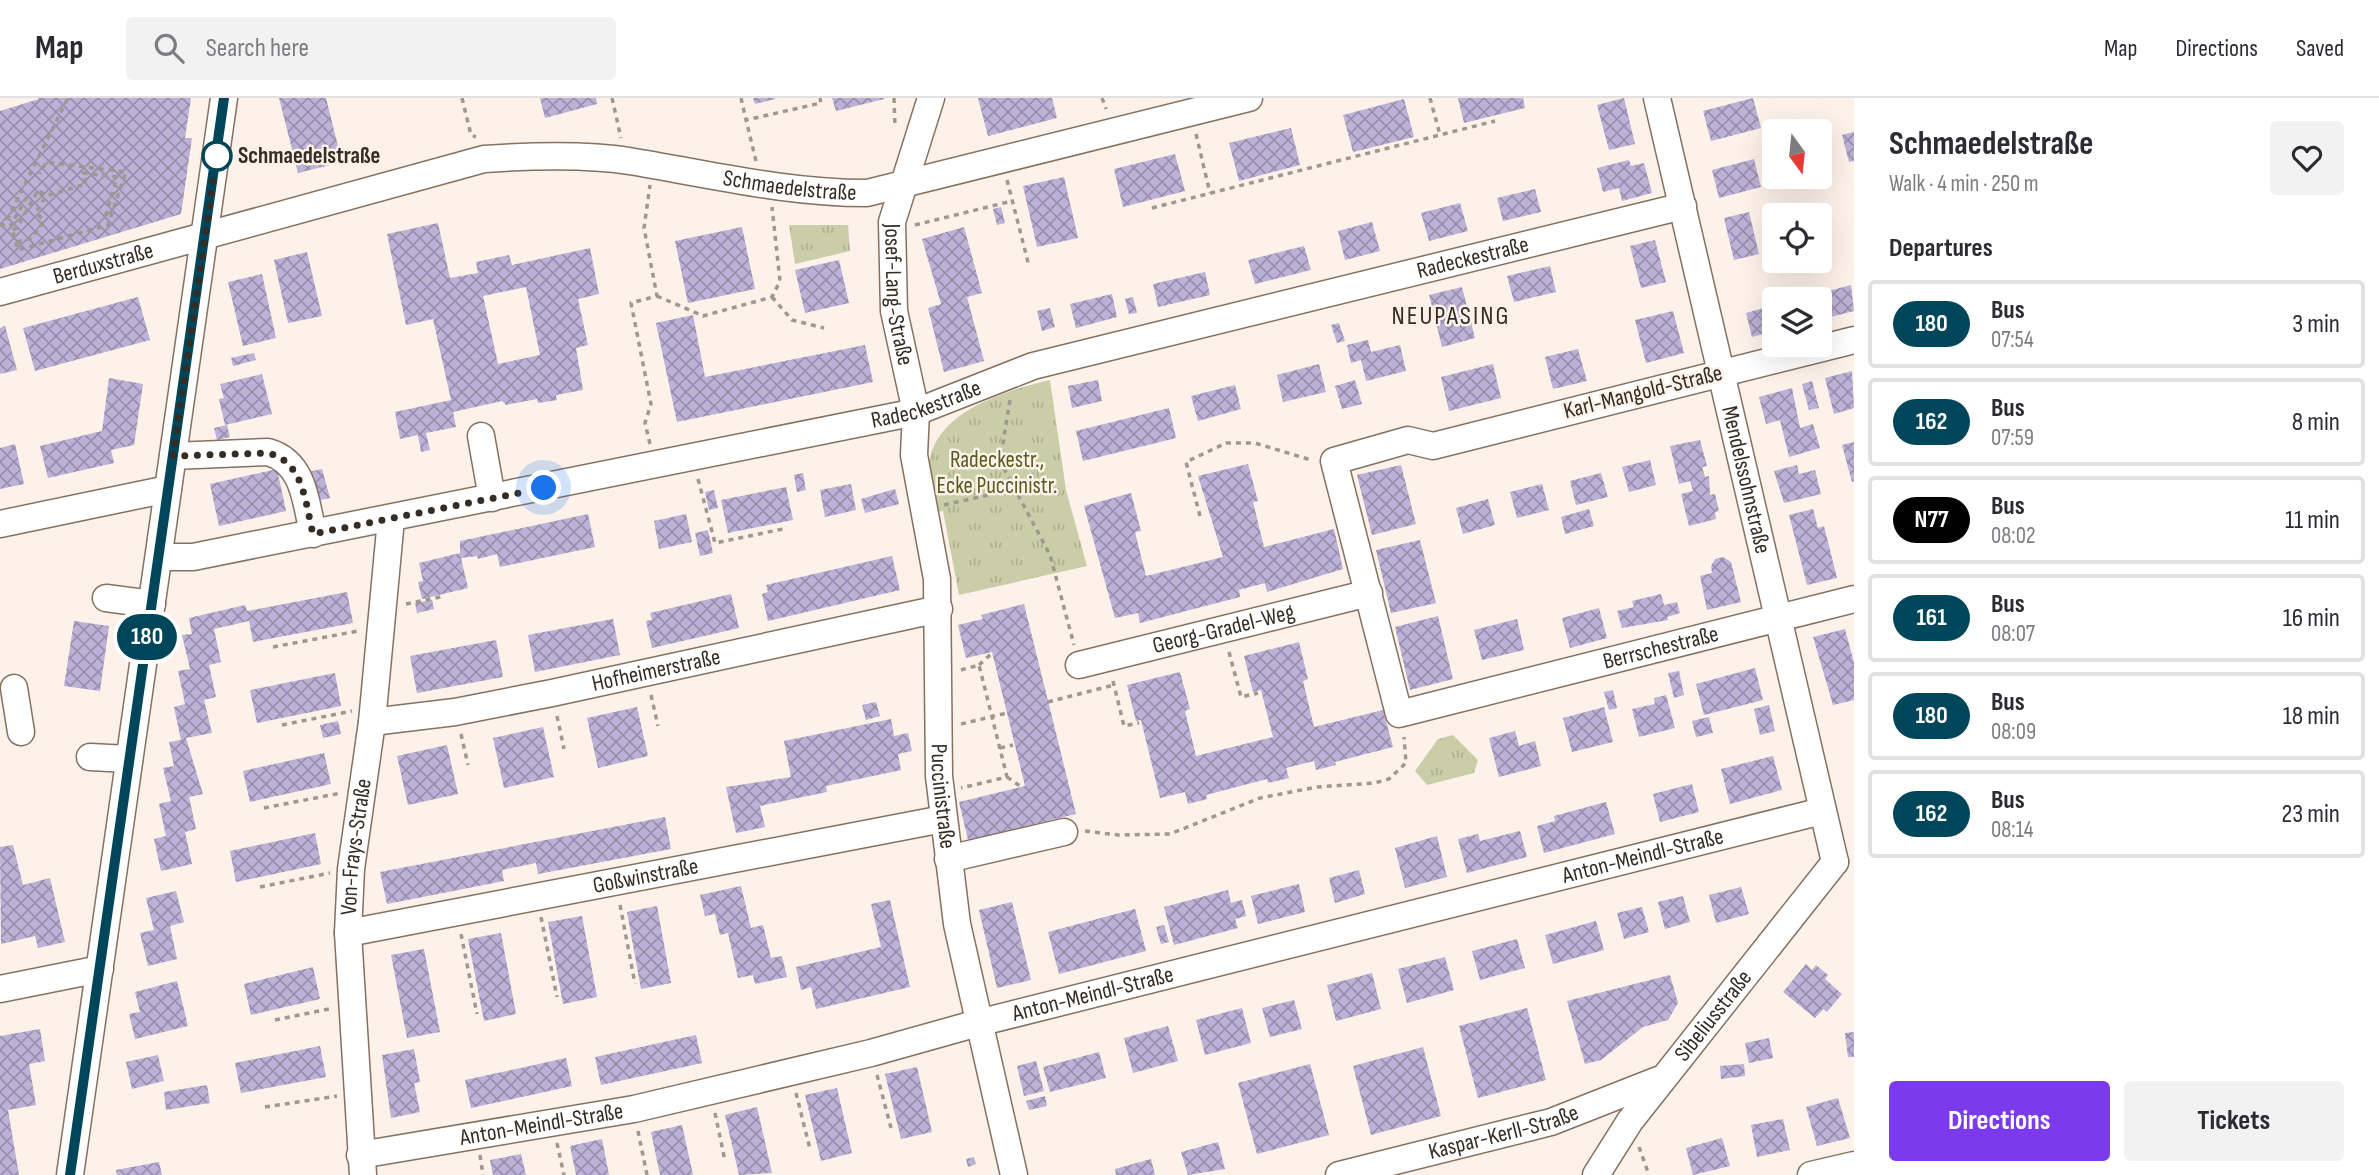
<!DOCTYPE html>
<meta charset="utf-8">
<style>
body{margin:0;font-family:"Sofia Sans Condensed",sans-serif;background:#f2f2f3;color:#2b2b33;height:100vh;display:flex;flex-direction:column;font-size:26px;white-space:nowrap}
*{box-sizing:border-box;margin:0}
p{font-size:23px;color:#7c7c81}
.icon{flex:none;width:38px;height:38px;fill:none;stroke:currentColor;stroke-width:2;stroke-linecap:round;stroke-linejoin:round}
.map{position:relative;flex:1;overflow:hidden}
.panel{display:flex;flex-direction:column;background:#fff;width:525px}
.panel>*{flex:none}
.badge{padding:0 14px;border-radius:23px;font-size:24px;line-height:46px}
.needle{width:46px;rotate:165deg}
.fabs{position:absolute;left:1762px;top:21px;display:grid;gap:14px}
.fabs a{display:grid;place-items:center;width:70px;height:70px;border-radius:7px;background:#fff;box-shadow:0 7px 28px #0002;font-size:35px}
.you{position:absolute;width:35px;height:35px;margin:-18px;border:5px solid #fff;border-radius:50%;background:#1a73e8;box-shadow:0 0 0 10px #1a73e833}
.map>.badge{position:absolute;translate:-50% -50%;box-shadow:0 0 0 4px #fff}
h2{padding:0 35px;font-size:26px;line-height:63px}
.round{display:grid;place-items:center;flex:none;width:74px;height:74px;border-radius:7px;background:#f2f2f3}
.head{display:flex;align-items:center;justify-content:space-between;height:119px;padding:0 35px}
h1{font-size:33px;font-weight:700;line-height:52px}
.cta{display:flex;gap:14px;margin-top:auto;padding:14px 35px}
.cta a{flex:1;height:80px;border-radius:7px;background:#7c3aed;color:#fff;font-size:28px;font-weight:700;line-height:80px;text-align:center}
.cta a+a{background:#f2f2f3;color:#2b2b33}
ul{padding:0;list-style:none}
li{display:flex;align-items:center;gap:21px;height:88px;margin:0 14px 10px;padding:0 21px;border:4px solid #e1e1e2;border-radius:7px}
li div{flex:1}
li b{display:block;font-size:26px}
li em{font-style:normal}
li .badge{min-width:77px;font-weight:700;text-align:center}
header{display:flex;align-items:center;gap:42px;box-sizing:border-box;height:98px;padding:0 35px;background:#fff;border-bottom:2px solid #e1e1e2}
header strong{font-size:33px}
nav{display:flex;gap:38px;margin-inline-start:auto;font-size:24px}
.search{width:490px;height:63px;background:#f2f2f3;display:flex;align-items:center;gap:18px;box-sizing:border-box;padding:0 24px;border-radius:7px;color:#7c7c81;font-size:26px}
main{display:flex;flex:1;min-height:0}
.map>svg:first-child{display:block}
</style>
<header>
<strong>Map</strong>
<div class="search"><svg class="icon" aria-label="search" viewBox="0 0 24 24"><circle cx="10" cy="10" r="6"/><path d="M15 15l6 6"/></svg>Search here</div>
<nav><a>Map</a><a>Directions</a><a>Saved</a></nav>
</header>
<main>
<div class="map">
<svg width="1854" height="1077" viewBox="0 0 1854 1077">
<defs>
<pattern id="park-tufts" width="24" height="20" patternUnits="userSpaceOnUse" patternTransform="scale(1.75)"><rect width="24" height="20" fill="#cacea8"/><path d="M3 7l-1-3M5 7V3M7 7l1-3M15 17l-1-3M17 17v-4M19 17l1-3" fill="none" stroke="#aeb190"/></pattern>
<pattern id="building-cross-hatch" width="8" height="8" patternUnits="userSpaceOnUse" patternTransform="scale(1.75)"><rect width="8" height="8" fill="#bcb1d6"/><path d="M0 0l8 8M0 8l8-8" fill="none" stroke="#9a90ad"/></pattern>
</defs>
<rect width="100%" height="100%" fill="#fcf2ea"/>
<!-- park -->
<path fill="url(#park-tufts)" d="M789,127H848L850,153L795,166Z
M1050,282L1066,392L1087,468L959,497L943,413L937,414C935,401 929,385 929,371C930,315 1004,293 1050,282Z
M1453,637L1478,662L1474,675L1427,687L1415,673L1438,641Z"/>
<!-- building -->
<path fill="url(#building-cross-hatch)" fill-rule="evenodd" d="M42,0H191L185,40H192L181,116L0,171V13Z
M279,0H326L342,64L298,75Z
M540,0H596L597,6L545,20Z
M753,0H775V1L755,6Z
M832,0H884V1L836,13Z
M978,0H1052L1057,20L988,38Z
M1458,0H1523L1525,10L1464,25Z
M1624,0L1635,46L1609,52L1597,7Z
M1753,0L1761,30L1711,43L1703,13Z
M1404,1L1414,39L1353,54L1343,17Z
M1291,30L1300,67L1239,83L1229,45Z
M1854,34V63L1849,64L1842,37Z
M1175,56L1185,93L1123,109L1114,71Z
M1754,61L1761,89L1719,100L1712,72Z
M1629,62L1631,68L1644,65L1652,95L1622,103L1619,90L1603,94L1597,70Z
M1064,79L1078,140L1037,149L1023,88Z
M1535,91L1541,114L1503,123L1497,100Z
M1460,105L1468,133L1429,143L1421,115Z
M1001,109L1005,125L997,127L993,111Z
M1749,114L1759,156L1734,162L1724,120Z
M1372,124L1380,153L1345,162L1338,133Z
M438,125L450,180L478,175L476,164L509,157L512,167L590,150L599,196L578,201L588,247L576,250L583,292L556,297L557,302L538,305L537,301L506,307L502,303L453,314L456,329L426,335L430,352L421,354L418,337L400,341L395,314L451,302L433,221L406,227L387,136ZM526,189L540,257L498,266L483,198Z
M742,129L755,191L688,205L675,143Z
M964,129L982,195L967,199L984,263L944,274L928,210L941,206L922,141Z
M1655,142L1666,184L1641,190L1630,148Z
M1304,148L1311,172L1255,186L1248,162Z
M307,154L322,218L288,225L274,162Z
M839,162L849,205L805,215L795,172Z
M1550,168L1556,194L1514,204L1507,178Z
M1205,174L1210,197L1158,209L1153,186Z
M262,176L276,240L243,248L228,184Z
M1851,187L1854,213L1823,221L1817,196Z
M1462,189L1475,240L1442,249L1429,197Z
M1112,196L1117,219L1076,230L1070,206Z
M138,199L150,242L35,273L23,230Z
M1133,199L1137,215L1129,216L1125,201Z
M1774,207V233L1752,239L1746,215Z
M1050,210L1055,229L1042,233L1037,213Z
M1673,213L1684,255L1646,265L1635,222Z
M693,217L705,279L865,247L873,284L677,324L656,225Z
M1339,225L1345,243L1337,245L1331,227Z
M5,228L17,272L0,276V230Z
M1368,242L1371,254L1400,247L1406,273L1366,283L1361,262L1351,265L1347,247Z
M1578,251L1587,283L1553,291L1545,259Z
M254,255L256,262L233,268L231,260Z
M1319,266L1326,294L1283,304L1277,277Z
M1493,266L1501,300L1449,313L1441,279Z
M1852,273L1854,310L1834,316L1825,280Z
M262,276L272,316L225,327L219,301L224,300L220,286Z
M109,280L143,286L134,347L111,352L114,365L48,380L40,348L102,333Z
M1098,282L1102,303L1072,310L1068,288Z
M1355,282L1362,306L1342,311L1335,288Z
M1812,283L1819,310L1809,312L1802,286Z
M1235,287L1241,311L1198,323L1191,298Z
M1792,290L1800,330L1813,326L1820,350L1789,359L1780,322L1766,326L1759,299Z
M1169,310L1176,340L1083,363L1076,333Z
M227,327L230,339L217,342L214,330Z
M1700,342L1707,368L1702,369L1705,379L1709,378L1710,397L1715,396L1719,413L1715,414L1716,421L1689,428L1681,396L1693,393L1690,383L1679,386L1670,348Z
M1854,344V383L1852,384L1842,347Z
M15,346L24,386L0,391V350Z
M1650,362L1656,387L1629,394L1622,369Z
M1248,366L1258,403L1253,404L1264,449L1334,431L1343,471L1267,494L1265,485L1239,492L1240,499L1140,525L1138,515L1115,520L1084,408L1131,395L1141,433L1135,434L1146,478L1223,459L1198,378Z
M1401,367L1416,426L1372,437L1357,377Z
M1797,367L1799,376L1815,372L1821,396L1784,405L1774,373Z
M277,371L286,413L219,428L210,386Z
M322,371L330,400L314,403L308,374Z
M803,375L806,392L797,394L794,377Z
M1601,375L1608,399L1576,407L1570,383Z
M851,386L856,412L825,419L820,392Z
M1542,386L1549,412L1517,420L1510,394Z
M786,389L793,422L728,435L721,402Z
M895,391L899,406L865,415L861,401Z
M714,392L718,410L709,412L705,394Z
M1488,401L1495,427L1463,436L1456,410Z
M1589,411L1594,428L1565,436L1561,419Z
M1813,411L1818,430L1824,428L1837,480L1807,487L1789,417Z
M588,416L595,449L500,469L497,456L478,461L477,458L461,460L468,490L422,501L418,484L423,483L419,465L460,455V443Z
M686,416L692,444L659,451L654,423Z
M708,432L713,455L700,458L695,435Z
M1420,442L1436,505L1391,515L1376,452Z
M892,458L900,492L768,523L762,496L768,494L766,487Z
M1723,459L1731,464L1741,504L1707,512L1700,478L1712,475L1711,468L1715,461Z
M347,494L353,525L253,544L249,523L214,531L221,564L209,567L216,599L204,602L212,635L186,640L203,696L189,699L196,731L185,734L192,766L161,773L154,741L166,738L159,706L171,703L163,670L174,668L169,644L181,642L174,609L185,606L178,573L190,571L182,537L192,536L189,520L245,507L247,513Z
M731,496L739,530L652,550L646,523L652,522L650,515Z
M1661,496L1664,507L1677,504L1680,515L1667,519L1668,522L1622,530L1617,513L1634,509L1632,503Z
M432,502L434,511L417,515L415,505Z
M1024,506L1076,716L968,742L959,704L1025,688L992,554L966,560L958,527L983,521L981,517Z
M1599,510L1607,540L1570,550L1562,520Z
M1438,518L1453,581L1410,592L1395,529Z
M613,521L620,557L535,574L528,537Z
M1517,521L1524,552L1482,562L1474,532Z
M74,523L109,528L100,593L64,588Z
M1845,531L1854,565V602L1833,607L1813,539Z
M496,542L503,579L417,595L410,558Z
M1299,544L1308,581L1303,583L1314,629L1383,612L1393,649L1335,664L1336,667L1316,672L1314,663L1286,670L1289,680L1268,685L1267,681L1206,697L1207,701L1188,706L1185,694L1160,700L1141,622L1136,623L1127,587L1180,574L1190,611L1185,613L1196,658L1273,639L1261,592L1253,594L1244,558Z
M1755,570L1763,602L1704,617L1696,586Z
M1679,573L1684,597L1674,600L1668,575Z
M335,575L341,608L257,625L250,592Z
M1613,592L1617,610L1609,612L1604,594Z
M1666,597L1675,630L1639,639L1632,611L1655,606L1654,600Z
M876,604L880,618L866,622L862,607Z
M1769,607L1775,633L1760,637L1754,611Z
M637,609L648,658L598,670L587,620Z
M1604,609L1613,644L1572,654L1563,620Z
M1709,619L1713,635L1696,639L1692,623Z
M891,621L894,638L908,635L912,653L898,656L901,672L826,688L827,694L760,708L765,729L736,735L726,689L791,679L784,643Z
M338,623L341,636L323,640L320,627Z
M543,629L554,679L504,690L493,640Z
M1515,633L1519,648L1535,643L1541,668L1499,679L1489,640Z
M447,647L458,696L408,707L397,658Z
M324,655L331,686L250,704L243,673Z
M1773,658L1782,692L1730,706L1721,671Z
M1692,686L1699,714L1660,724L1653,696Z
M1606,704L1615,736L1544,755L1537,728L1555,723L1554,718Z
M665,719L671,751L538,776L536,765L502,772L504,783L387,806L380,774Z
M1520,733L1527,759L1467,775L1458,741L1478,736L1480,743Z
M315,735L321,766L236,784L230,753Z
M1437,738L1447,779L1405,790L1395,750Z
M13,747L23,787L50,780L65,844L38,850L35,838L1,846L0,749Z
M1359,772L1365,796L1335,805L1329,780Z
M1299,786L1305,814L1258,826L1251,798Z
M741,788L751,830L763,827L771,860L782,858L787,879L755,886L753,877L738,880L728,835L720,837L715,816L705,818L700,797Z
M1741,789L1749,816L1716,825L1709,797Z
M1228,792L1231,805L1242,802L1246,818L1235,821L1238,830L1174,847L1164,809Z
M176,793L184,824L170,828L177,861L148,868L140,835L154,832L146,800Z
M1683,798L1690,824L1665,831L1658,804Z
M890,802L910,889L816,911L811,889L801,892L796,869L881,849L871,806Z
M1012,804L1031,882L997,890L979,812Z
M657,808L671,885L641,891L627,814Z
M1642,809L1649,834L1624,841L1617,815Z
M1135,811L1146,853L1059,876L1048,834Z
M582,818L597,899L563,906L548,824Z
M1596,823L1604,852L1553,866L1545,837Z
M1164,827L1169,844L1161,846L1156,829Z
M501,835L516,916L484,923L468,841Z
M1517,841L1525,870L1480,882L1472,853Z
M424,851L440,934L407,940L391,857Z
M1445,859L1454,892L1407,905L1398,871Z
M1806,866L1812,872L1816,867L1828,877L1825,881L1842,896L1827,914L1823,911L1815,920L1783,894Z
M313,869L320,901L251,917L244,886Z
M1372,875L1381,911L1336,923L1327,887Z
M1670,877L1678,905L1668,922L1643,929L1601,962L1585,966L1567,903Z
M177,883L188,928L135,941L129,916L140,914L135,894Z
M1294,902L1302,931L1270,939L1262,910Z
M1242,910L1251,945L1205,957L1196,922Z
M1527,910L1546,982L1478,1000L1459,928Z
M1168,928L1178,963L1133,975L1124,940Z
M40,931L45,963L29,966L36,1007L8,1012L19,1077H0V938Z
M1854,934V959H1848L1845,935Z
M696,937L702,965L601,987L595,959Z
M1769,940L1773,960L1749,965L1745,945Z
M320,948L326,979L241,995L235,965Z
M1423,949L1441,1018L1371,1037L1353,968Z
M414,951L420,984L414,985L420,1014L391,1020L382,957Z
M1099,954L1106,980L1050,994L1043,969Z
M158,957L164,983L132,991L126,964Z
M566,960L572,988L471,1010L465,982Z
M1036,963L1044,993L1024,998L1017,968Z
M1310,966L1329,1037L1257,1056L1238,985Z
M1744,966L1745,978L1721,981L1720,968Z
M917,969L932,1034L901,1041L885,976Z
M207,987L210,1005L166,1012L164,994Z
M837,990L852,1055L821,1063L805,997Z
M1045,998L1047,1008L1029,1012L1026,1003Z
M1838,1000L1850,1040L1817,1048L1806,1009Z
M757,1009L772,1075L739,1077L725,1017Z
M1783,1021L1790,1052L1757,1059L1751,1027Z
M682,1027L693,1077H660L651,1034Z
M1722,1040L1730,1068L1693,1077L1686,1050Z
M602,1041L609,1077H576L570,1048Z
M1218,1044L1225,1071L1188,1077L1181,1054Z
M521,1056L526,1077H493L490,1062Z
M974,1059L976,1066L968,1069L966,1061Z
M1151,1061L1155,1077H1116L1115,1071Z
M159,1064L162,1077H117L116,1072Z"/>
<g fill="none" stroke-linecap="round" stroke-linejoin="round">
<!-- minor casing -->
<g stroke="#86705f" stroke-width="29">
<g id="minor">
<path id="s1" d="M931,0L892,124L894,213L916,314L914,357L937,481L939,678L957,826L1014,1077"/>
<path id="s2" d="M1657,0L1835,764"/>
<path id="s3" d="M0,194L484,61C529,58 585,56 629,63C709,76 786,95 867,95L1249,0"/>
<path id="s4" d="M1854,242L1433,348L1408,342L1334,363L1399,616L1854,501"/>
<path d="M481,338L492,400"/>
<path d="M173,358L268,354C304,364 306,404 313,436"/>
<path d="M0,426L168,391"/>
<path id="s5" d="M160,459H193L916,314L1033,268L1683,108"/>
<path d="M106,500L152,506"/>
<path id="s6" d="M1079,567L1369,495"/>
<path d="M14,590L21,634"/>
<path id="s7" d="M372,624L455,614L552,595L939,511"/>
<path d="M90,659L129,661"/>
<path d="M948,761L1064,734"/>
<path id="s8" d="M348,835L943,721"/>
<path d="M0,891L100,871"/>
<path id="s9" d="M360,1057L634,1011L871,955L978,925L1822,713"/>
<path d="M70,1077L224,0"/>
<path id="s10" d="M363,1077L348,835L351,771L372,624L391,421"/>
<path id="s11" d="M1339,1077L1551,1024L1658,982"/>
<path id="s12" d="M1596,1077L1630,1023L1835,764"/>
<path d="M1811,1077L1854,1067"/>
</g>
</g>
<!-- path -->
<path stroke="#a0978f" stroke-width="3.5" stroke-dasharray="5 5" stroke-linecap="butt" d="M40,0V1
M462,0L471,37L476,39
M612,0L621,40
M741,0L746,22
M894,0L895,28
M1102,0L1106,11
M1430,0L1440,37
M1196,36L1210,95
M756,63L746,22L821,5L820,0
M1007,82L1029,168
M27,99L11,127L18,152L108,127L126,74L46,64L40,76
M1152,110L1495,23
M915,127L1012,103
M0,128L5,126L68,0
M13,132L17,130L38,92L46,98
M17,144L32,140L44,123L36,114L46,98L86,86L83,75L117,79L105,120
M657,198L703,218L772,199L780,183L772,109
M772,199L792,222L824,230
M1010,302L1000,363L1050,457L1074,547
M650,346L645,325L651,306L631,205L657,198L644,130L650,87
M698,381L715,445L783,431
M944,407L1015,391
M1200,418L1186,364L1226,345H1255L1311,362
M406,506L445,498
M273,549L358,533
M1229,554L1241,599L1258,595
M979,567L991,556
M961,572L979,567L1007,679L961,690
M1113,583L1124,628L1139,625
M651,597L658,628
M1048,604L1114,587
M557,618L564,651
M961,626L1007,615
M282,627L352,613
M461,636L468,667
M1000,650L1013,647
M1007,679L1020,688
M264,710L341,695
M1085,733L1118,737L1170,736L1260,700L1317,689L1375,685L1389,681L1406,665L1404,639
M260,789L330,775
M620,807L635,886
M541,819L557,899
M461,836L477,916
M275,922L329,911
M877,977L891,1030
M796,995L810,1051
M265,1009L337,998
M715,1015L725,1063
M638,1033L647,1077
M557,1045L564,1077
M1639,1049L1649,1077
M480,1057L483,1077"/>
<!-- minor -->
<use href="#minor" stroke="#fff" stroke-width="26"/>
</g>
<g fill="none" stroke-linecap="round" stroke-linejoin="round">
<!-- line casing -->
<g stroke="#fff" stroke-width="16">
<path id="line" d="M70,1077L224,0"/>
</g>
<!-- line -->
<use href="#line" stroke="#00465a" stroke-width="10"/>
<!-- walk -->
<path stroke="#352c24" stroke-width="7" stroke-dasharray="0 12.6" d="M217,58L173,358L268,355C304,364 305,404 313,436L544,390"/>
</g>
<!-- markers -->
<circle fill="#fff" stroke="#00465a" stroke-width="3.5" cx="217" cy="58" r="14"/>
<g text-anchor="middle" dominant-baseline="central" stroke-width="5" stroke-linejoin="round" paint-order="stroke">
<!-- stop labels -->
<g font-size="23" font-weight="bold" fill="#352c24" stroke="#fcf2ea" text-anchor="start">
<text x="238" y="58">Schmaedelstraße</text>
</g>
<!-- street labels -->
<g font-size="23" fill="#352c24" stroke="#fcf2ea">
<text stroke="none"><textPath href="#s3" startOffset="810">Schmaedelstraße</textPath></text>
<text stroke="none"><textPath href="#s5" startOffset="1349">Radeckestraße</textPath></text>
<text stroke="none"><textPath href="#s3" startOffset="107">Berduxstraße</textPath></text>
<text stroke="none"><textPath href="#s1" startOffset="203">Josef-Lang-Straße</textPath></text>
<text transform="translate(1643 294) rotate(-14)">Karl-Mangold-Straße</text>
<text stroke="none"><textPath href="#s5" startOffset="782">Radeckestraße</textPath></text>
<text stroke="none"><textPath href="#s2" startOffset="392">Mendelssohnstraße</textPath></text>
<text stroke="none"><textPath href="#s6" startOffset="149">Georg-Gradel-Weg</textPath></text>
<text stroke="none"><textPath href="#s4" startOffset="1068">Berrschestraße</textPath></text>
<text stroke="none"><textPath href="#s7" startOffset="289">Hofheimerstraße</textPath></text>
<text stroke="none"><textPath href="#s1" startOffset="709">Puccinistraße</textPath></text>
<text stroke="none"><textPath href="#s10" startOffset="329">Von-Frays-Straße</textPath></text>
<text stroke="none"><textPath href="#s9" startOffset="1318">Anton-Meindl-Straße</textPath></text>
<text stroke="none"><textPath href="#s8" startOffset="303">Goßwinstraße</textPath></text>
<text stroke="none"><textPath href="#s9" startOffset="751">Anton-Meindl-Straße</textPath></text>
<text stroke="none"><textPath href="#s12" startOffset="198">Sibeliusstraße</textPath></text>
<text stroke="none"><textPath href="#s9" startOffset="184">Anton-Meindl-Straße</textPath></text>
<text stroke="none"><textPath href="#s11" startOffset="170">Kaspar-Kerll-Straße</textPath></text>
</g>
<!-- park labels -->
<g font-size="23" fill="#565b1e" stroke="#fcf2ea">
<text x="997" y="362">Radeckestr.,<tspan x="997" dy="26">Ecke Puccinistr.</tspan></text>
</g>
<!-- quarter labels -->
<g font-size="26" letter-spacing="2" fill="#352c24" stroke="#fcf2ea">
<text x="1451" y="218">NEUPASING</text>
</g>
</g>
</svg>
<div class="fabs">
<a><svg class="needle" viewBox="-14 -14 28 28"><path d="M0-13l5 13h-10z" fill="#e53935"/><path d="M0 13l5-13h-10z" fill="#7c7c81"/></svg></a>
<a><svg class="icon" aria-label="locate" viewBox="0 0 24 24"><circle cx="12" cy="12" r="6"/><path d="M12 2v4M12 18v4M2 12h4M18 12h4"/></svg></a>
<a><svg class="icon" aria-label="layers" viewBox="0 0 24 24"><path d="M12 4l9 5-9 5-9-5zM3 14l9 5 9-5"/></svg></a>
</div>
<div class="you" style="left:544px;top:390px"></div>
<b class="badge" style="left:147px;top:539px;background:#00465a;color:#fff">180</b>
</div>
<section class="panel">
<div class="head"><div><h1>Schmaedelstraße</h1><p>Walk · 4 min · 250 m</p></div><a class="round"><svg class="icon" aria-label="heart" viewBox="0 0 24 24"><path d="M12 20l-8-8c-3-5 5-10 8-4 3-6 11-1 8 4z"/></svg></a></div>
<h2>Departures</h2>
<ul>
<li><span class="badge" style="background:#00465a;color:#fff">180</span><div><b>Bus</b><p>07:54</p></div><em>3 min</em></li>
<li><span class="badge" style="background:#00465a;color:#fff">162</span><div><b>Bus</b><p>07:59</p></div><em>8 min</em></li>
<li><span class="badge" style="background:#000;color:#fff">N77</span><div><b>Bus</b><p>08:02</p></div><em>11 min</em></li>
<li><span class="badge" style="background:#00465a;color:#fff">161</span><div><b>Bus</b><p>08:07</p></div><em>16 min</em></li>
<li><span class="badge" style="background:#00465a;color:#fff">180</span><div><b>Bus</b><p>08:09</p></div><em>18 min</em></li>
<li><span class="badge" style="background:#00465a;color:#fff">162</span><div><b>Bus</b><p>08:14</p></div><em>23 min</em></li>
</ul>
<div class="cta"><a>Directions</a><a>Tickets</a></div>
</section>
</main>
